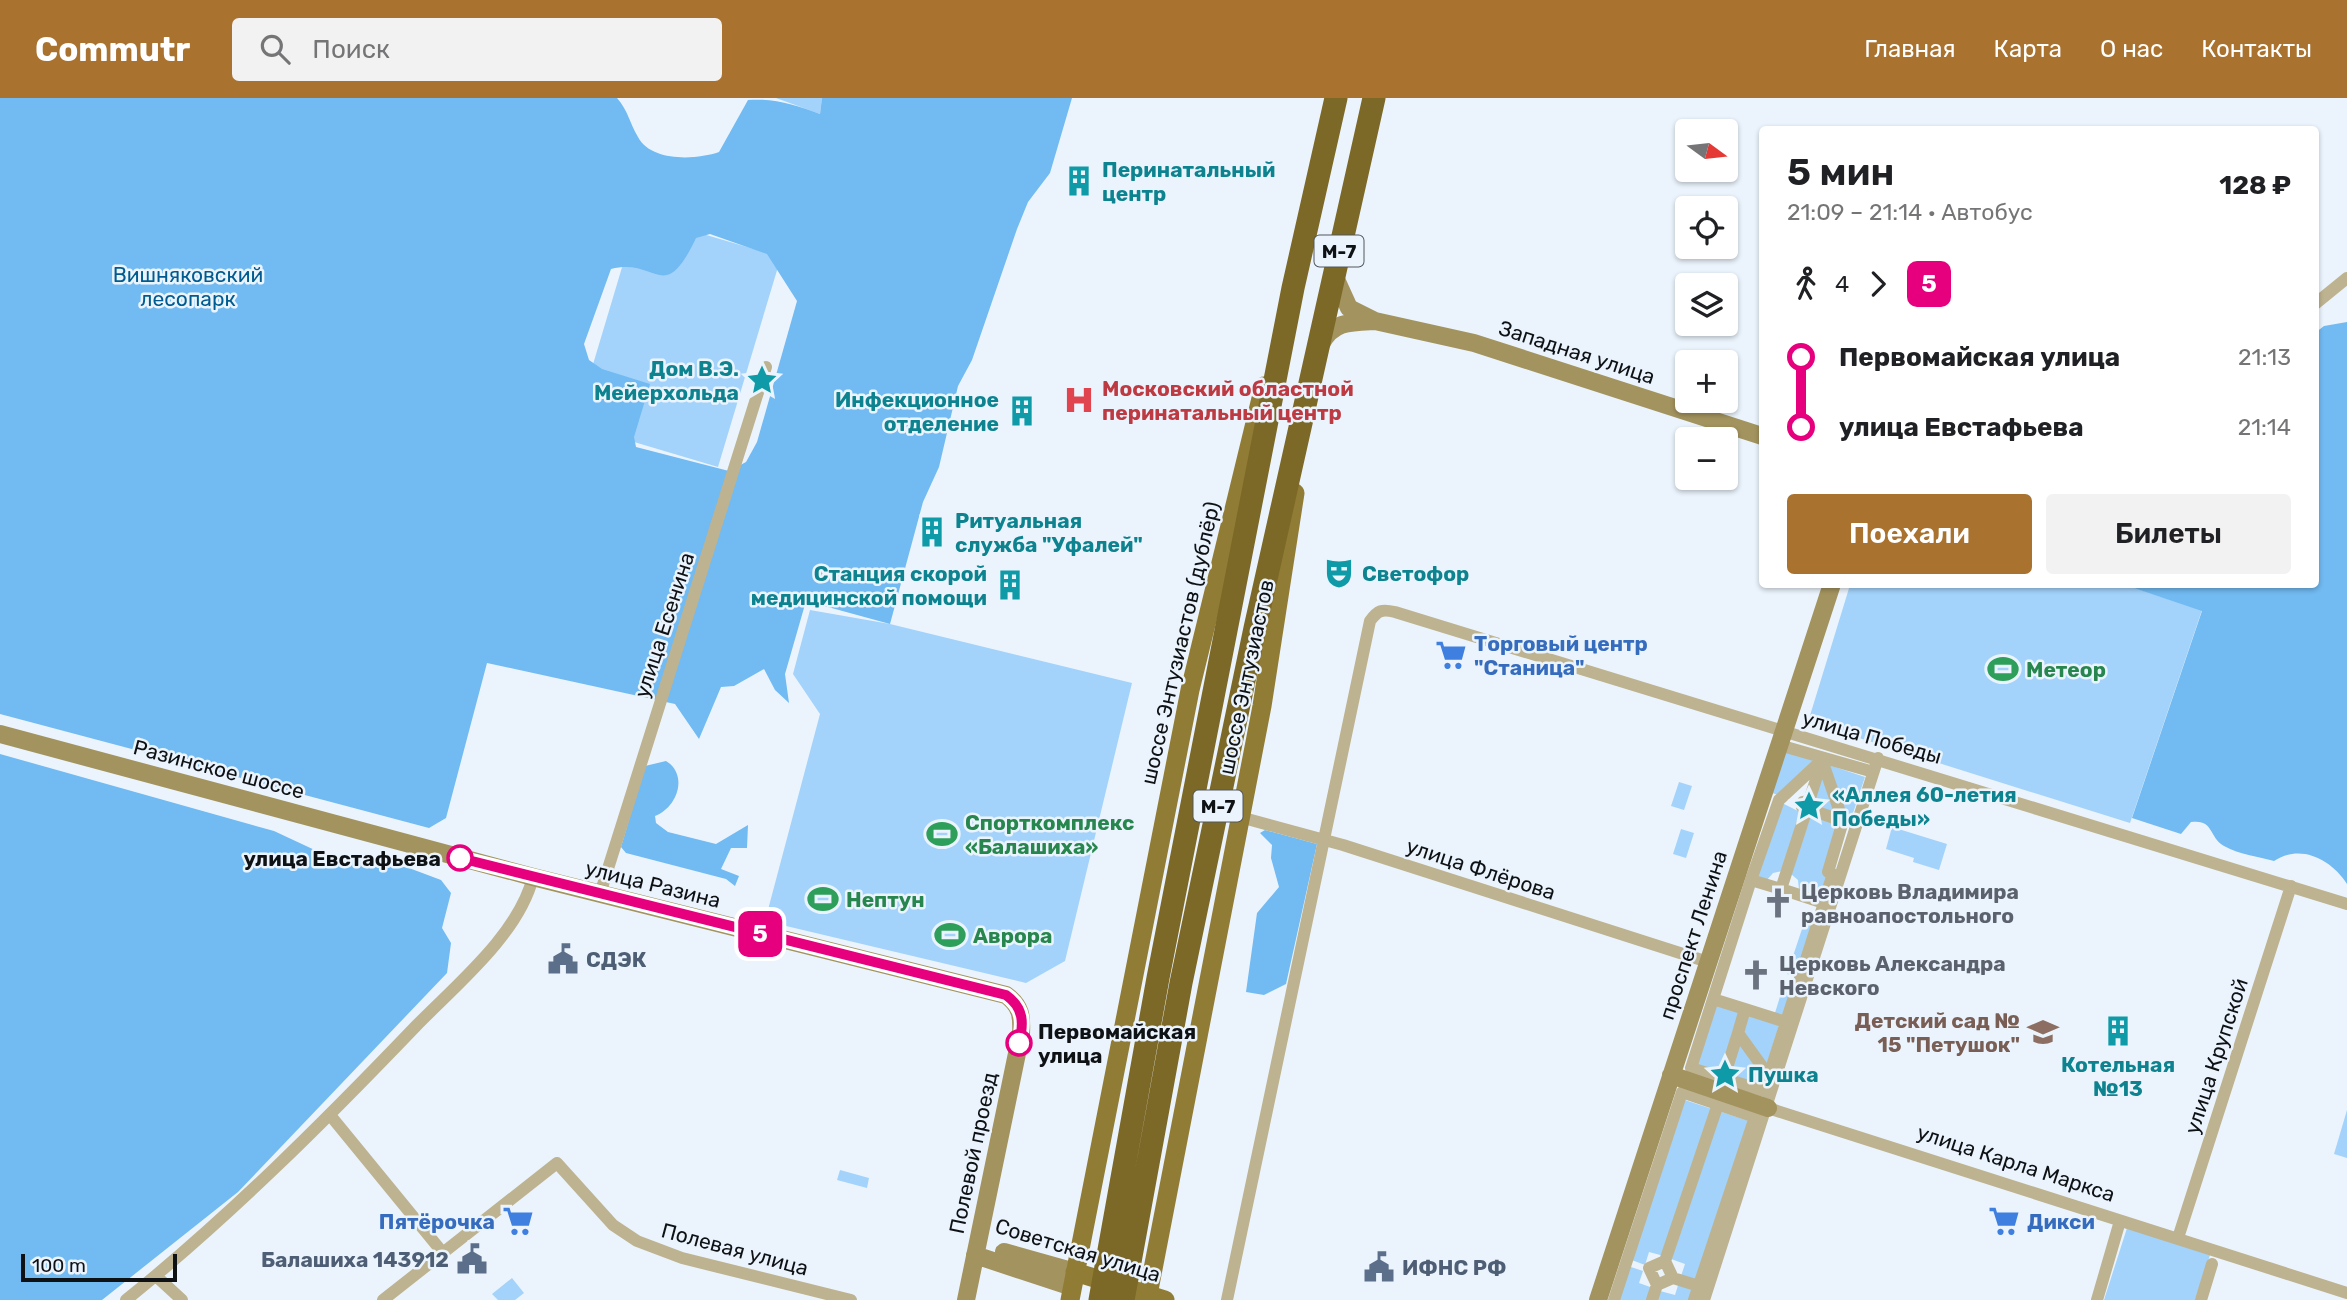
<!DOCTYPE html>
<html lang="ru">
<meta charset="utf-8">
<style>
body{margin:0;font-family:Rubik,sans-serif;background:#f2f2f2;color:#202124;height:100vh;display:flex;flex-direction:column;font-size:26px;white-space:nowrap}
*{box-sizing:border-box;margin:0}
p{font-size:23px;color:#757577}
.icon{flex:none;width:38px;height:38px;fill:none;stroke:currentColor;stroke-width:2;stroke-linecap:round;stroke-linejoin:round}
.map{position:relative;flex:1;overflow:hidden}
.panel{position:absolute;left:1759px;top:28px;width:560px;height:462px;display:flex;flex-direction:column;background:#fff;border-radius:7px;box-shadow:0 2px 5px #0004}
.panel>*{flex:none}
.badge{padding:0 14px;border-radius:10px;font-size:24px;line-height:46px}
.needle{width:46px;rotate:105deg}
.buttons{position:absolute;left:1675px;top:21px;display:grid;gap:14px}
.buttons a{display:grid;place-items:center;width:63px;height:63px;border-radius:7px;background:#fff;box-shadow:0 2px 5px #0004;font-size:35px}
.scale{position:absolute;left:21px;bottom:18px;width:156px;box-sizing:border-box;padding-left:7px;border:4px solid #0f1215;border-top:0;font-size:19px;line-height:24px;white-space:nowrap;color:#0f1215;-webkit-text-stroke:5px #ebf4fd;paint-order:stroke}
.map>.badge{position:absolute;translate:-50% -50%;box-shadow:0 0 0 4px #fff}
.legs{display:flex;align-items:center;gap:10px;height:77px;padding:0 28px;font-size:23px}
.legs p{margin-inline-start:auto}
.summary{display:flex;align-items:center;justify-content:space-between;height:119px;padding:0 28px}
h1{font-size:38px;font-weight:600;line-height:52px}
.cta{display:flex;gap:14px;margin-top:auto;padding:14px 28px}
.cta a{flex:1;height:80px;border-radius:7px;background:#aa722f;color:#fff;font-size:28px;font-weight:600;line-height:80px;text-align:center}
.cta a+a{background:#f2f2f2;color:#202124}
ul{padding:0 28px;list-style:none}
li{display:flex;align-items:center;gap:24px;height:70px;font-size:26px}
li i{display:grid;place-items:center;width:10px;height:100%;margin:0 9px;background:currentColor}
li i::after{content:'';width:18px;height:18px;margin:-9px;border:5px solid;border-radius:50%;background:#fff}
li p{margin-inline-start:auto}
li:first-child i{background:linear-gradient(#0000 50%,currentColor 0)}
li:last-child i{background:linear-gradient(currentColor 50%,#0000 0)}
header{display:flex;align-items:center;gap:42px;box-sizing:border-box;height:98px;padding:0 35px;background:#aa722f;color:#fff}
header strong{font-size:33px}
nav{display:flex;gap:38px;margin-inline-start:auto;font-size:24px}
.search{width:490px;height:63px;background:#f2f2f2;display:flex;align-items:center;gap:18px;box-sizing:border-box;padding:0 24px;border-radius:7px;color:#757577;font-size:26px}
.map>svg:first-child{display:block}
</style>
<header>
<strong>Commutr</strong>
<div class="search"><svg class="icon" aria-label="search" viewBox="0 0 24 24"><circle cx="10" cy="10" r="6"/><path d="M15 15l6 6"/></svg>Поиск</div>
<nav><a>Главная</a><a>Карта</a><a>О нас</a><a>Контакты</a></nav>
</header>
<div class="map">
<svg width="2347" height="1202" viewBox="0 0 2347 1202">
<rect width="100%" height="100%" fill="#ebf4fd"/>
<!-- green -->
<path fill="#a3d3fa" d="M776,0H822L820,16Z
M669,126L781,159L718,369L624,341L591,273L623,166Z
M1850,487H2125L2202,512L2130,725L1808,624Z
M810,512L890,526L1132,585L1065,863L1026,885L765,823L820,616L793,576Z
M1786,654L1815,663L1778,697L1772,695Z
M1826,666L1865,679L1851,721L1845,719Z
M1823,673L1839,718L1817,710L1819,704L1814,702Z
M1679,684L1692,688L1684,712L1671,708Z
M1782,705L1800,714L1782,773L1773,775L1767,782L1753,777Z
M1811,717L1841,724L1823,800L1799,792L1798,782L1791,776Z
M1892,729L1947,746L1939,772L1913,764L1914,760L1886,751Z
M1681,731L1694,735L1686,760L1673,756Z
M1805,822L1813,824L1796,879L1787,876Z
M1783,889L1792,892L1783,920L1774,918Z
M1715,904L1741,912L1722,970L1717,969L1716,974L1694,967Z
M1749,915L1780,924L1766,969L1742,936Z
M1740,944L1764,976L1759,988L1733,980L1735,975L1730,973Z
M1682,1001L1712,1011L1664,1158L1649,1154L1645,1167L1629,1161Z
M2347,1012V1060L2334,1056Z
M1719,1013L1749,1023L1697,1184L1681,1178L1685,1166L1671,1161Z
M840,1072L869,1080L867,1090L837,1082Z
M2127,1130L2210,1157L2195,1202H2104Z
M1628,1168L1643,1173L1639,1185L1653,1190L1649,1202H1616Z
M512,1180L524,1195L515,1202H498L492,1196Z
M1679,1184L1695,1190L1691,1202H1657L1660,1193L1675,1197Z"/>
<!-- forest -->
<path fill="#71baf2" fill-rule="evenodd" d="M0,0H617C629,14 629,24 638,39C651,64 696,62 719,54L748,2C774,0 796,7 820,16L822,0H1072L1050,75L1028,104L1017,131L972,262L958,288L939,369L923,404L890,526L806,503L785,576L789,605L775,592L764,571L734,588L721,589L699,641L675,606L487,565L446,720L429,730L0,616ZM710,136L767,156L797,203L757,344L746,364L729,373L636,349L634,339L650,286L602,271L589,262L584,246L611,171C658,159 663,209 696,140Z
M2347,224V786C2332,762 2301,745 2274,763C2259,759 2238,756 2224,748C2208,738 2214,721 2191,724L2181,736L2132,720L2202,513L2125,487L2315,486V235L2324,228Z
M0,656L274,733L319,754L409,770L441,782L451,795L442,830L451,845L447,875L238,1094L102,1202H0Z
M666,663C689,677 677,710 655,718L656,725L668,734L716,746L748,727L747,750H731L721,771L739,778L735,788L726,781L626,755L621,749L645,668Z
M1265,732L1317,746L1286,886L1264,897L1246,894L1257,815L1279,789L1271,760L1272,747L1260,735Z"/>
<g fill="none" stroke-linecap="round" stroke-linejoin="round">
<!-- street -->
<path stroke="#beb390" stroke-width="12" d="M2315,206L2347,180
M1786,649L1870,673
M1802,709L1803,704L1809,703L1822,663
M1806,714L1814,713L1843,723L1828,774L1833,776L1828,791
M1240,719L1343,747L1708,864
M1751,782L1779,702L1822,662L1843,723
M1781,791L1824,805L1764,993L1691,970L1751,782L1781,791L1806,714
M600,796L766,269
M1713,901L1745,911
M1738,935L1745,911L1786,924
M1730,982L1726,973L1738,935L1769,978
M1768,1010L2347,1195
M330,1017L443,1155
M2178,1140L2291,788
M1665,1163L1718,1006
M156,1178L182,1202
M1673,1180L1699,1188
M126,1202C230,1118 324,1024 416,928C456,887 519,836 533,779
M383,1202L557,1065L613,1127L637,1143L682,1160L851,1202
M1227,1202L1370,523C1378,512 1382,511 1395,514L2347,806
M1614,1202L1682,994L1755,1019L1694,1202
M1652,1202L1657,1187L1649,1170L1665,1163L1673,1180L1657,1187
M1704,1202L1878,660
M2097,1202L2120,1123
M2201,1202L2212,1166"/>
<!-- secondary -->
<path stroke="#a3935e" stroke-width="18" d="M1375,223L1474,245L1762,338
M1321,246C1333,223 1351,224 1375,223L1349,210L1334,177
M0,636L533,779L1006,897C1021,908 1022,918 1021,936L966,1202
M1671,977L1768,1010
M1004,1154L1075,1174
M975,1157L1072,1189
M1598,1202L1832,486"/>
<!-- primary -->
<path stroke="#917c36" stroke-width="19" d="M1075,1174L1165,1202
M1070,1202L1190,592L1264,288
M1147,1202L1262,608L1295,395"/>
<!-- highway -->
<path stroke="#7c6927" stroke-width="23" d="M1100,1202L1158,880L1293,190L1336,0
M1123,1202L1181,885L1255,530L1374,0"/>
</g>
<g fill="none" stroke-linecap="round" stroke-linejoin="round">
<!-- line-1 casing -->
<g stroke="#fff" stroke-width="16">
<path id="line-1" d="M460,760L1006,897C1024,910 1024,925 1019,945"/>
</g>
<!-- line-1 -->
<use href="#line-1" stroke="#e6007e" stroke-width="10"/>
</g>
<!-- icons -->
<defs>
<g id="building-bare" transform="scale(2.415)"><path d="M-4-6H4V6H1V3H-1V6H-4ZM-2.5-4.3h1.7v1.8h-1.7ZM.8-4.3h1.7v1.8H.8ZM-2.5-1h1.7V.8h-1.7ZM.8-1h1.7V.8H.8Z" fill="#0f9aa8" stroke="#ebf4fd" stroke-width="2.5" paint-order="stroke"/></g>
<g id="sight-bare" transform="scale(2.415)"><path d="M0-6L1.8-2.2L6-1.7L2.9 1.2L3.7 5.4L0 3.3L-3.7 5.4L-2.9 1.2L-6-1.7L-1.8-2.2Z" fill="#0f9aa8" stroke="#ebf4fd" stroke-width="2.5" paint-order="stroke"/></g>
<g id="hospital-bare" transform="scale(2.415)"><path d="M-5-5h3v3.5h4V-5h3V5h-3V1.5h-4V5h-3Z" fill="#e0444e" stroke="#ebf4fd" stroke-width="2.5" paint-order="stroke"/></g>
<g id="theatre-bare" transform="scale(2.415)"><path d="M-5-5.5Q0-4 5-5.5V0Q5 5 0 6Q-5 5-5 0ZM-3.3-2.5H-1v1.5H-3.3ZM1-2.5H3.3v1.5H1ZM-2.8 1Q0 5.5 2.8 1Z" fill="#0f9aa8" stroke="#ebf4fd" stroke-width="2.5" paint-order="stroke"/></g>
<g id="supermarket-bare" transform="scale(2.415)"><path d="M-6-5.5h2.5l.6 2H6L4.5 2H-2.5L-4.4-4H-6ZM-1.5 3.2a1.3 1.3 0 1 0 .1 0ZM3 3.2a1.3 1.3 0 1 0 .1 0Z" fill="#3f7fe0" stroke="#ebf4fd" stroke-width="2.5" paint-order="stroke"/></g>
<g id="stadium-bare" transform="scale(2.415)"><path d="M0-5a6.5 5 0 1 0 0 10a6.5 5 0 1 0 0-10ZM-3.5-1.8h7v3.6h-7Z" fill="#2e9e5b" stroke="#ebf4fd" stroke-width="2.5" paint-order="stroke"/></g>
<g id="church-bare" transform="scale(2.415)"><path d="M-1.2-6h2.4v3.5h3.3v2.4h-3.3V6h-2.4V-.1h-3.3v-2.4h3.3Z" fill="#6b7280" stroke="#ebf4fd" stroke-width="2.5" paint-order="stroke"/></g>
<g id="civic-bare" transform="scale(2.415)"><path d="M-.6-6.5H3V-4.5H.6V-3L4-1V1h2V6H-6V1h2V-1L-.6-3ZM-1.2 2.5V6h2.4V2.5Z" fill="#5c6f8a" stroke="#ebf4fd" stroke-width="2.5" paint-order="stroke"/></g>
<g id="school-bare" transform="scale(2.415)"><path d="M0-5L7-2L0 1L-7-2ZM-4 1L0 2.5L4 1V4Q0 6-4 4Z" fill="#8d6e63" stroke="#ebf4fd" stroke-width="2.5" paint-order="stroke"/></g>
</defs>
<g fill-rule="evenodd">
<use href="#building-bare" x="1079" y="83"/>
<use href="#sight-bare" x="762" y="282"/>
<use href="#hospital-bare" x="1079" y="302"/>
<use href="#building-bare" x="1022" y="313"/>
<use href="#building-bare" x="932" y="434"/>
<use href="#theatre-bare" x="1339" y="475"/>
<use href="#building-bare" x="1010" y="487"/>
<use href="#supermarket-bare" x="1451" y="557"/>
<use href="#stadium-bare" x="2003" y="571"/>
<use href="#sight-bare" x="1809" y="708"/>
<use href="#stadium-bare" x="942" y="736"/>
<use href="#stadium-bare" x="823" y="801"/>
<use href="#church-bare" x="1778" y="805"/>
<use href="#stadium-bare" x="950" y="837"/>
<use href="#civic-bare" x="563" y="861"/>
<use href="#church-bare" x="1756" y="877"/>
<use href="#building-bare" x="2118" y="933"/>
<use href="#school-bare" x="2043" y="934"/>
<use href="#sight-bare" x="1725" y="976"/>
<use href="#supermarket-bare" x="518" y="1123"/>
<use href="#supermarket-bare" x="2004" y="1123"/>
<use href="#civic-bare" x="472" y="1161"/>
<use href="#civic-bare" x="1379" y="1169"/>
</g>
<!-- markers -->
<g fill="#fff" stroke="#e6007e" stroke-width="3.5">
<circle cx="460" cy="760" r="12"/>
<circle cx="1019" cy="945" r="12"/>
</g>
<g text-anchor="middle" dominant-baseline="central" stroke-width="5" stroke-linejoin="round" paint-order="stroke">
<!-- shield labels -->
<g fill="#ebf4fd" stroke="#51565b" stroke-width="2">
<rect x="1314.5" y="137.5" width="49" height="31" rx="5"/>
<rect x="1193.5" y="692.5" width="49" height="31" rx="5"/>
</g>
<g font-size="19" font-weight="bold" fill="#0f1215">
<text x="1339" y="153">М-7</text>
<text x="1218" y="708">М-7</text>
</g>
<!-- culture labels -->
<g font-size="21" font-weight="bold" fill="#0d838f" stroke="#ebf4fd" text-anchor="start">
<text x="1102" y="71">Перинатальный<tspan x="1102" dy="24">центр</tspan></text>
<text x="739" y="270" text-anchor="end">Дом В.Э.<tspan x="739" dy="24">Мейерхольда</tspan></text>
<text x="999" y="301" text-anchor="end">Инфекционное<tspan x="999" dy="24">отделение</tspan></text>
<text x="955" y="422">Ритуальная<tspan x="955" dy="24">служба "Уфалей"</tspan></text>
<text x="987" y="475" text-anchor="end">Станция скорой<tspan x="987" dy="24">медицинской помощи</tspan></text>
<text x="1362" y="475">Светофор</text>
<text x="1832" y="696">«Аллея 60-летия<tspan x="1832" dy="24">Победы»</tspan></text>
<text x="2118" y="966" text-anchor="middle">Котельная<tspan x="2118" dy="24">№13</tspan></text>
<text x="1748" y="976">Пушка</text>
</g>
<!-- park labels -->
<g font-size="21" fill="#005c90" stroke="#ebf4fd">
<text x="188" y="176">Вишняковский<tspan x="188" dy="24">лесопарк</tspan></text>
</g>
<!-- street labels -->
<g font-size="21" fill="#0f1215" stroke="#ebf4fd">
<text transform="translate(1577 254) rotate(18)">Западная улица</text>
<text transform="translate(664 527) rotate(-72)">улица Есенина</text>
<text transform="translate(1180 545) rotate(-77)">шоссе Энтузиастов (дублёр)</text>
<text transform="translate(1246 579) rotate(-78)">шоссе Энтузиастов</text>
<text transform="translate(1872 639) rotate(16)">улица Победы</text>
<text transform="translate(219 671) rotate(15)">Разинское шоссе</text>
<text transform="translate(1481 771) rotate(18)">улица Флёрова</text>
<text transform="translate(653 786) rotate(14)">улица Разина</text>
<text transform="translate(1693 837) rotate(-72)">проспект Ленина</text>
<text transform="translate(2216 958) rotate(-72)">улица Крупской</text>
<text transform="translate(973 1055) rotate(-78)">Полевой проезд</text>
<text transform="translate(2016 1065) rotate(18)">улица Карла Маркса</text>
<text transform="translate(735 1151) rotate(15)">Полевая улица</text>
<text transform="translate(1078 1152) rotate(17)">Советская улица</text>
</g>
<!-- health labels -->
<g font-size="21" font-weight="bold" fill="#be3a42" stroke="#ebf4fd" text-anchor="start">
<text x="1102" y="290">Московский областной<tspan x="1102" dy="24">перинатальный центр</tspan></text>
</g>
<!-- shop labels -->
<g font-size="21" font-weight="bold" fill="#366cbe" stroke="#ebf4fd" text-anchor="start">
<text x="1474" y="545">Торговый центр<tspan x="1474" dy="24">"Станица"</tspan></text>
<text x="495" y="1123" text-anchor="end">Пятёрочка</text>
<text x="2027" y="1123">Дикси</text>
</g>
<!-- leisure labels -->
<g font-size="21" font-weight="bold" fill="#27864d" stroke="#ebf4fd" text-anchor="start">
<text x="2026" y="571">Метеор</text>
<text x="965" y="724">Спорткомплекс<tspan x="965" dy="24">«Балашиха»</tspan></text>
<text x="846" y="801">Нептун</text>
<text x="973" y="837">Аврора</text>
</g>
<!-- stop labels -->
<g font-size="21" font-weight="bold" fill="#0f1215" stroke="#ebf4fd" text-anchor="end">
<text x="441" y="760">улица Евстафьева</text>
<text x="1038" y="933" text-anchor="start">Первомайская<tspan x="1038" dy="24">улица</tspan></text>
</g>
<!-- worship labels -->
<g font-size="21" font-weight="bold" fill="#5b616d" stroke="#ebf4fd" text-anchor="start">
<text x="1801" y="793">Церковь Владимира<tspan x="1801" dy="24">равноапостольного</tspan></text>
<text x="1779" y="865">Церковь Александра<tspan x="1779" dy="24">Невского</tspan></text>
</g>
<!-- service labels -->
<g font-size="21" font-weight="bold" fill="#4e5e75" stroke="#ebf4fd" text-anchor="start">
<text x="586" y="861">СДЭК</text>
<text x="449" y="1161" text-anchor="end">Балашиха 143912</text>
<text x="1402" y="1169">ИФНС РФ</text>
</g>
<!-- education labels -->
<g font-size="21" font-weight="bold" fill="#785e54" stroke="#ebf4fd" text-anchor="end">
<text x="2020" y="922">Детский сад №<tspan x="2020" dy="24">15 "Петушок"</tspan></text>
</g>
</g>
</svg>
<div class="buttons">
<a><svg class="needle" viewBox="-14 -14 28 28"><path d="M0-13l5 13h-10z" fill="#e53935"/><path d="M0 13l5-13h-10z" fill="#757577"/></svg></a>
<a><svg class="icon" aria-label="locate" viewBox="0 0 24 24"><circle cx="12" cy="12" r="6"/><path d="M12 2v4M12 18v4M2 12h4M18 12h4"/></svg></a>
<a><svg class="icon" aria-label="layers" viewBox="0 0 24 24"><path d="M12 4l9 5-9 5-9-5zM3 14l9 5 9-5"/></svg></a>
<a>+</a>
<a>−</a>
</div>
<div class="scale">100 m</div>
<b class="badge" style="left:760px;top:836px;background:#e6007e;color:#fff">5</b>
<section class="panel">
<div class="summary"><div><h1>5 мин</h1><p>21:09 – 21:14 · Автобус</p></div><b>128 ₽</b></div>
<div class="legs"><svg class="icon" aria-label="walk" viewBox="0 0 24 24"><circle cx="13" cy="4" r="2"/><path d="M13 8l-2 6 4 7M11 14l-3 7M7 12l3-4h3l4 4"/></svg>4<svg class="icon" aria-label="forward" viewBox="0 0 24 24"><path d="M9 5l7 7-7 7"/></svg><b class="badge" style="background:#e6007e;color:#fff">5</b></div>
<ul>
<li><i style="color:#e6007e"></i><b>Первомайская улица</b><p>21:13</p></li>
<li><i style="color:#e6007e"></i><b>улица Евстафьева</b><p>21:14</p></li>
</ul>
<div class="cta"><a>Поехали</a><a>Билеты</a></div>
</section>
</div>
